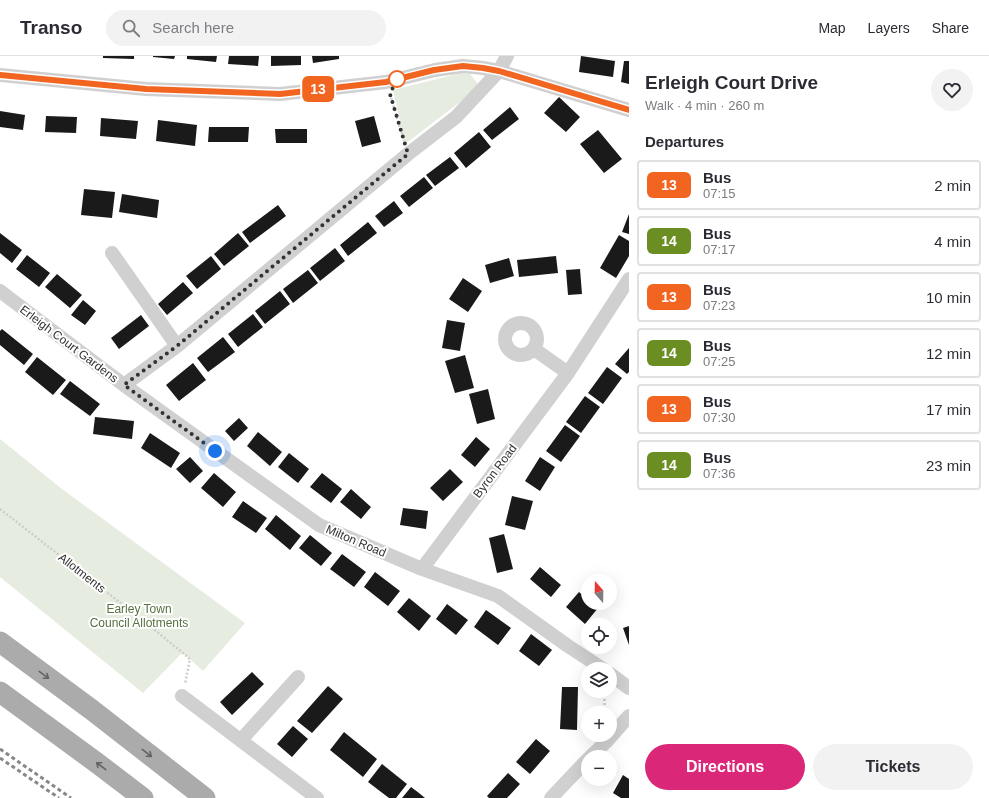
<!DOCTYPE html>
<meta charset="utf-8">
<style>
body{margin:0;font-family:Arial,sans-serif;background:#f2f2f3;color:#2b2b33;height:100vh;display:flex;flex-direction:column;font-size:15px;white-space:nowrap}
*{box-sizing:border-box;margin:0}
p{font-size:13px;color:#7c7c81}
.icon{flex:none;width:22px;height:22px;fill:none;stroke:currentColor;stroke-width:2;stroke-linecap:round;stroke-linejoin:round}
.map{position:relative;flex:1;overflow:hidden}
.drawer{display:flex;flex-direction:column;background:#fff;width:360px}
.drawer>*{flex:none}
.badge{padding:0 8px;border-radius:6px;font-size:14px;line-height:26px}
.needle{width:26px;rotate:340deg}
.buttons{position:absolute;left:581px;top:518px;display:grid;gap:8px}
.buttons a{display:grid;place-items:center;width:36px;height:36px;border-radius:50%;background:#fff;box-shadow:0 4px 16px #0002;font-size:20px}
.you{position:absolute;width:20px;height:20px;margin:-10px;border:3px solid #fff;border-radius:50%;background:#1a73e8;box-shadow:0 0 0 6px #1a73e833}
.map>.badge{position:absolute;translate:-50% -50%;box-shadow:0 0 0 2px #fff}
h2{padding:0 16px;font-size:15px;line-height:36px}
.round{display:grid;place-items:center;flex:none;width:42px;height:42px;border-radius:21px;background:#f2f2f3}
.head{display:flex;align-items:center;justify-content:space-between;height:68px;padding:0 16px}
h1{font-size:19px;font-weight:700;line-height:30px}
.primary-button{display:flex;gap:8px;margin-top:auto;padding:8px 16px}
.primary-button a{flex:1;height:46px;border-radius:24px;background:#db2777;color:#fff;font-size:16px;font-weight:700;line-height:46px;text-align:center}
.primary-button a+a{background:#f2f2f3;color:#2b2b33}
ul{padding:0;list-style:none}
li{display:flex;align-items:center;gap:12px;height:50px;margin:0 8px 6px;padding:0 8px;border:2px solid #e1e1e2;border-radius:4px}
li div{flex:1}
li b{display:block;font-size:15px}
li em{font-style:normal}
li .badge{min-width:44px;font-weight:700;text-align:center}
header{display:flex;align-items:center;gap:24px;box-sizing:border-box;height:56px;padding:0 20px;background:#fff;border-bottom:1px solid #e1e1e2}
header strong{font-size:19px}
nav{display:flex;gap:22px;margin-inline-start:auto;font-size:14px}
.search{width:280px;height:36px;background:#f2f2f3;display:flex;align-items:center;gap:10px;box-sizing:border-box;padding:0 14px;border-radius:22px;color:#7c7c81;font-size:15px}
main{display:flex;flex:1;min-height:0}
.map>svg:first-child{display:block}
</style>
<header>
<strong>Transo</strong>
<div class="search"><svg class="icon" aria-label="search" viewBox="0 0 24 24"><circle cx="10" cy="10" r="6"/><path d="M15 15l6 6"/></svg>Search here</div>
<nav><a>Map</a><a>Layers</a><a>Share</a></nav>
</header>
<main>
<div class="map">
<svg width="629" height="742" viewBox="0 0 629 742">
<rect width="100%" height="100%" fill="#fff"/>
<!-- green -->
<path fill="#e6ecdf" d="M461,17L470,18L478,28L472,37L405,88L393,34Z
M0,383L62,433L245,567L203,615L190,603L182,597L143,637L0,521Z"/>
<!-- building -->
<path fill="#1a1a1a" d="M103,0H134V3L103,2Z
M153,0H175L174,3L153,1Z
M187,0H217L216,6L187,3Z
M229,0H259L258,10L228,8Z
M271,0H301V9L271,10Z
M312,0H339V3L313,7Z
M581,0L615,5L613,21L579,16Z
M624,5H629V28L621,26Z
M559,41L580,61L566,76L544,57Z
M510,51L519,63L492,84L483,74Z
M0,55L25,59L23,74L0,71Z
M46,60L77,61L76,77L45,76Z
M374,60L381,86L362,91L355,65Z
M101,62L138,65L136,83L100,80Z
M158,64L197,69L195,90L156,85Z
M209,71H249L248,86H208Z
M275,73H307V87H276Z
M598,74L622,103L604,117L580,88Z
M479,76L491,91L466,112L454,97Z
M450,101L459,112L435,130L426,119Z
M424,121L433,132L409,151L400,140Z
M84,133L115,136L112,162L81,159Z
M122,138L159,144L157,162L119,156Z
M394,145L403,157L384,171L375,160Z
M278,149L286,160L250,187L242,176Z
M629,158V178L622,176Z
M368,166L377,177L348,200L340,189Z
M0,177L22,194L12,207L0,197Z
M238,177L249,190L224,210L214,198Z
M619,179L629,185V200L616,222L600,212Z
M335,192L345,205L320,225L310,212Z
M27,199L50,217L39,231L16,213Z
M211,200L221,213L197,233L186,220Z
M556,200L558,217L519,221L517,204Z
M509,202L514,220L490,227L485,209Z
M580,213L582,238L568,239L566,214Z
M308,214L318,227L293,247L283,233Z
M57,218L82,239L70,252L45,231Z
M463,222L482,235L468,256L449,243Z
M183,226L193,237L167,259L158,248Z
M280,235L290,248L265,268L255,255Z
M83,244L96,255L85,269L71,259Z
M253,258L263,271L238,291L228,278Z
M141,259L149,270L119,293L111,282Z
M447,264L465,267L460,295L442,292Z
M2,273L33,298L24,309L0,289V275Z
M223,281L235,296L208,316L197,302Z
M629,292V316L627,318L615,308Z
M465,299L474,332L455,337L445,305Z
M37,301L66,324L53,339L25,316Z
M193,307L206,324L179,345L166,329Z
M607,311L622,322L603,348L588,337Z
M70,325L100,348L90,360L60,338Z
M488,333L495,363L477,368L469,338Z
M585,340L600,351L581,377L566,366Z
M95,361L134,365L132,383L93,378Z
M239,362L248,372L234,385L225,375Z
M565,369L580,380L561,406L546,395Z
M258,376L282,396L270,410L247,390Z
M150,377L180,397L171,412L141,392Z
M476,381L490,393L475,411L461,399Z
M289,397L309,413L298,427L278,411Z
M190,401L203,415L190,427L176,413Z
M540,401L555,411L540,435L525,425Z
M450,413L463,426L443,445L430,432Z
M214,417L236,436L223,451L201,432Z
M322,417L342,433L331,447L310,431Z
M351,433L371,451L361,463L340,446Z
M512,440L533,445L525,474L505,469Z
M243,445L267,462L256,477L232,461Z
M403,452L428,455L426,473L400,469Z
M276,459L301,480L290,494L265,473Z
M504,478L513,513L497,517L489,482Z
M310,479L332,497L321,510L299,492Z
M342,498L366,516L354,531L330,513Z
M540,511L561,529L551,541L530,523Z
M375,516L400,535L388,550L364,531Z
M579,536L588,544V547H591L598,552L585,568L566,551Z
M409,542L431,560L419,575L397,556Z
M447,548L468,564L456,579L436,563Z
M486,554L511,572L498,589L474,571Z
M629,570V589L623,572Z
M531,578L552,594L539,610L519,595Z
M252,616L264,628L232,659L220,646Z
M328,630L343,643L312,677L297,665Z
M562,631H578L577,674L560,673Z
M293,670L308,683L292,701L277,688Z
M344,676L377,703L363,721L330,694Z
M536,683L550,695L530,718L516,706Z
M382,708L407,728L396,742H389L368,726Z
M508,717L520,728L507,742H489L487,740Z
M623,719L629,723V742H621L613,737Z
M411,731L419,737L425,742H402Z"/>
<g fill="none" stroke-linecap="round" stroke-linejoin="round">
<!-- path -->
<path stroke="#cdcdcd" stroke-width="2.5" stroke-dasharray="2 2" stroke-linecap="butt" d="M390,38L404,85
M0,453L150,570L190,603L185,628
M604,635L605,657"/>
<!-- street -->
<path stroke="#d0d0d0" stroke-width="14" d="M0,19L146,33L280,38L386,26L435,14L463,10L483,12L499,15L629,54
M112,197L177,290
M0,235L124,329L319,469L422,513L498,540L568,590L603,613
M505 283a16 16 0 1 1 32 0a16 16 0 1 1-32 0Z
M534,293L568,317
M124,329L177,290L408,98L456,61L499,15L507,0
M422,513L568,317L629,223
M610,618L629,632
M182,640L317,742
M241,684L298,621
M590,701L606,686L629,660
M551,742L588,703"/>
<!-- primary -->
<path stroke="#ababab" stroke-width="21" d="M0,586L92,654L205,742
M0,636L97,707L143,742"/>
<!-- rail -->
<path stroke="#888" stroke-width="3" stroke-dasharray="4 3" stroke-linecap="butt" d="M0,693L71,742
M0,702L59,742"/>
</g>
<!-- one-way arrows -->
<defs><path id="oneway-shaft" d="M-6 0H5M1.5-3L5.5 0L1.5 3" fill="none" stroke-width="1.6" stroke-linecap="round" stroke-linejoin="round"/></defs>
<g stroke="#636363">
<use href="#oneway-shaft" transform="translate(44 619) rotate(36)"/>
<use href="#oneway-shaft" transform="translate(147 697) rotate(38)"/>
<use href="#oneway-shaft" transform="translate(101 710) rotate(-143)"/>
</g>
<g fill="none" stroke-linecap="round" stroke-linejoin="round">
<!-- line casing -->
<g stroke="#fff" stroke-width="9">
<path id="line" d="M0,19L146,33L280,38L386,26L434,14L463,10L483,12L499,15L629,54"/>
</g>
<!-- line -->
<use href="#line" stroke="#f26521" stroke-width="6"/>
<!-- walk -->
<path stroke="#333" stroke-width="4" stroke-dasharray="0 7.2" d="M215,395L124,329L177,290L408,98L390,38L397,23"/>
</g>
<!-- markers -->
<circle fill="#fff" stroke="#f26521" stroke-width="2" cx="397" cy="23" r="8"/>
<g text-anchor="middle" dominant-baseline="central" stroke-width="4" stroke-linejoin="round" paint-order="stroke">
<!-- street labels -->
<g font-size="12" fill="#333" stroke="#fff">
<text transform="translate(69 288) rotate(37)">Erleigh Court Gardens</text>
<text transform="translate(495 415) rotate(-53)">Byron Road</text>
<text transform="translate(356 485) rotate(23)">Milton Road</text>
<text transform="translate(82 517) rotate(38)">Allotments</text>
</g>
<!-- park labels -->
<g font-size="12" fill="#56703f" stroke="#fff">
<text x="139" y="553">Earley Town<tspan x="139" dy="14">Council Allotments</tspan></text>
</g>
</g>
</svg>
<div class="buttons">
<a><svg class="needle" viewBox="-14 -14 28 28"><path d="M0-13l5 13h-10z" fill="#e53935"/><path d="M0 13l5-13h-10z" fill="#7c7c81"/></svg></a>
<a><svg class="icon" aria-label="locate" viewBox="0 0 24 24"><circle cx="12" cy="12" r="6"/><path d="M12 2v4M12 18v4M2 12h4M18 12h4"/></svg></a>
<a><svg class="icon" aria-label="layers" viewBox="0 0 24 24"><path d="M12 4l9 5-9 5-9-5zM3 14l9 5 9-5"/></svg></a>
<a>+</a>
<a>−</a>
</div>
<div class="you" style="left:215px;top:395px"></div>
<b class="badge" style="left:318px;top:33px;background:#f26521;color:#fff">13</b>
</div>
<section class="drawer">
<div class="head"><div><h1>Erleigh Court Drive</h1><p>Walk · 4 min · 260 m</p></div><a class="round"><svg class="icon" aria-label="heart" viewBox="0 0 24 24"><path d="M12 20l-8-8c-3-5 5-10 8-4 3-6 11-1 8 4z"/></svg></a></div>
<h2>Departures</h2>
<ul>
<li><span class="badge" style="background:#f26521;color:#fff">13</span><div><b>Bus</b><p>07:15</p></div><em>2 min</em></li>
<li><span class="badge" style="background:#6b8e23;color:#fff">14</span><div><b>Bus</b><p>07:17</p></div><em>4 min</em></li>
<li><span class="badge" style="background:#f26521;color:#fff">13</span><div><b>Bus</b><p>07:23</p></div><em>10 min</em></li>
<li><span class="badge" style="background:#6b8e23;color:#fff">14</span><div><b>Bus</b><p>07:25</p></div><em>12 min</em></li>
<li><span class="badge" style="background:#f26521;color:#fff">13</span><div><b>Bus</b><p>07:30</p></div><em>17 min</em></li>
<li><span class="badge" style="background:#6b8e23;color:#fff">14</span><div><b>Bus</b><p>07:36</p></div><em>23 min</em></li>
</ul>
<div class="primary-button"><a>Directions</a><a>Tickets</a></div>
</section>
</main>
